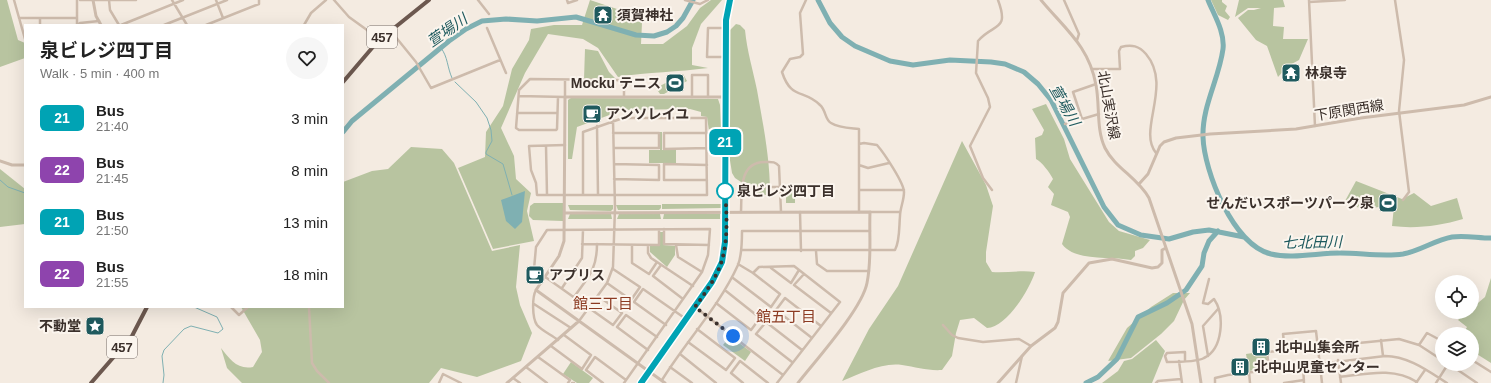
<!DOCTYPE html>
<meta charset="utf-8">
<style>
body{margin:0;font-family:Arial,"Noto Sans JP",sans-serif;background:#f6f6f6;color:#222;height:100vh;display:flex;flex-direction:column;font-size:15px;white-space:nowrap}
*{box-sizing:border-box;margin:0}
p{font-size:13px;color:#767676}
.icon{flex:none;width:22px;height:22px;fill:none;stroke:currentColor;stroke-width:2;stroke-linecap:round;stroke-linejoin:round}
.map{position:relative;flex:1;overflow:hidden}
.side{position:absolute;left:24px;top:24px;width:320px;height:284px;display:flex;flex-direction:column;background:#fff;border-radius:0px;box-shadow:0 4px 16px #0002}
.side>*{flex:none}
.badge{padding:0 8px;border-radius:6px;font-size:14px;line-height:26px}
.fabs{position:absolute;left:1435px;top:275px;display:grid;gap:8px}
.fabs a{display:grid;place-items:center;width:44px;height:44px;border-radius:50%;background:#fff;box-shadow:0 4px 16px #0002;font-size:20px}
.you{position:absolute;width:20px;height:20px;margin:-10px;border:3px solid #fff;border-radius:50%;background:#1a73e8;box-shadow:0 0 0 6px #1a73e833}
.map>.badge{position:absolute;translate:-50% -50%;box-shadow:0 0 0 2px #fff}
.round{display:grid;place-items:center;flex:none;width:42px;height:42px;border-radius:21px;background:#f6f6f6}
.summary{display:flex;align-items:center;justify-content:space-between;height:68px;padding:0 16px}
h1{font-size:19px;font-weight:700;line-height:30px}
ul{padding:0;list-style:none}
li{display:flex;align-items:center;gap:12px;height:52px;padding:0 16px}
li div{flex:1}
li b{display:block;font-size:15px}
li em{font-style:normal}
li .badge{min-width:44px;font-weight:700;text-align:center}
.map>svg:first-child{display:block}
</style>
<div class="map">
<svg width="1491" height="383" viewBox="0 0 1491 383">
<rect width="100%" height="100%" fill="#f4ebe1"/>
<!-- green -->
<path fill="#b8c4a0" d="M0,0H7L18,40L25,43V58L0,67Z
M590,0L632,14L642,23L641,44H663L687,26L700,8L711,0H722L701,24L692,48V65L708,68C678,72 648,72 618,77L598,48L583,39L548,34L525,73L501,128L514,156L516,179L531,193L527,211L534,241L493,249L458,168L485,157L486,132L503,106L512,69L529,40L531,29L554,25H582Z
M1211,0H1222V2L1227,6L1225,11L1230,17L1228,20L1218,15Z
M1239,0H1283L1285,7L1274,8L1273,26L1284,27L1283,39H1308L1299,60L1288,66L1278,77L1267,46L1256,40L1238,18L1248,10H1254L1261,8H1248L1235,17Z
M736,24L740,25L745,30C747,51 753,70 757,90C763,124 770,158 770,193L766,195L759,194L735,178L732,173L728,148L729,36L730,30Z
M585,49L598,51L609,72L616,79H584Z
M683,74L687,81L664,94H660L656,88Z
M571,98L718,99L720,105L721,131H709L707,117L701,116V112L690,109L623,110L577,127L572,159H568V100Z
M1046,104L1064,139L1070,159L1109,222L1119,231L1150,240L1143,248L1135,251V256L1131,260C1111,256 1075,262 1062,244L1070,217L1068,212L1051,205L1054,194L1048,187L1053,179C1050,173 1042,162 1036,159L1035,138L1042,135L1044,130L1032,109Z
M660,132H662V150H676V163H649V150H660Z
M962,141L986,185L993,206L986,252V262L992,272C1007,273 1021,270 1035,272C1030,289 1006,328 987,328L974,318L960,320L956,333L952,356L942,370C928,371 916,367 902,365C882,362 860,374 842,381L869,329L898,286Z
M411,147L442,149L454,163L492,251L520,245L516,287L520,305L532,333L521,361L477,377L441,368L429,383H242L227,368L221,348C230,359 237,370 253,367L262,352L260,340L241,307H343V182L372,171L388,169Z
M0,169L25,189V224L0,227Z
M1356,181L1402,199L1414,193L1431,206L1457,198L1463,219C1440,226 1415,229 1392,226L1394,206L1389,205L1363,210L1345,201Z
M786,188H795V203H786Z
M534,203H563V221L533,220L529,216L530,206Z
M662,204H721V208L662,209Z
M568,205H613V209L611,211L570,210Z
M616,205H661V208L659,210H618Z
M570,214H611L612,219H568Z
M619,214H660L661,219H617Z
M664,214H720V219H663Z
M660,232H663V245L675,246V255L667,267L650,252V246H660Z
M1491,278V363L1472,351V334H1463L1467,327L1458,320L1467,312H1472V308L1485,297Z
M1173,293H1190L1184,300L1174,321L1161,334L1131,358L1108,361L1127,328L1151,307Z
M730,336L751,352L745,361L723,345Z
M1156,340L1165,351L1152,383H1102L1118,371L1124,361L1132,359Z
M1266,351L1268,367L1249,371L1246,354Z
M571,362L593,378L589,383H577L563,374Z"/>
<!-- water -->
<path fill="#7fb0b2" d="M525,191L522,222L515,229L506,221L501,200Z"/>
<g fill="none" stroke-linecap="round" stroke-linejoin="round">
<!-- stream -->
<path stroke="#7fb0b2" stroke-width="1" d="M441,48C448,57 447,67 452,78
M455,82L476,102L487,118L491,130L492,141L486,152V154L503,164L512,195
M0,180L8,187L25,193
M163,383L164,375L162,356L164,350L184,329L191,326L218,333L223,329L217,317L194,307"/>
<!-- river -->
<path stroke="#7fb0b2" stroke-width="5" d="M818,0L830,23L842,37L855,46L890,61L913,65L950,60L991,62L1005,64L1024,72L1038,84L1051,100L1104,207L1118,225L1141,235L1169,239L1193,232L1209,230L1244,237
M1208,0C1214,15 1225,32 1223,49C1219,79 1202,106 1203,137C1204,171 1233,245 1271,254C1292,259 1318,253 1340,253C1361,253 1383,257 1403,254C1420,251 1435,240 1452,237C1464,235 1478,238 1491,238
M343,132L352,121L449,41L466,29L482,21L506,19L537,21L576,17L636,35L654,36L667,32L676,26L683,18L693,0
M1086,383L1098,377L1117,359L1138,317L1167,303L1186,290L1202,266L1204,253L1209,241L1218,231"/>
<!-- minor -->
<path stroke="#cdbbac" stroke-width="2.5" d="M14,0L25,39
M80,0H136
M109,0L110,10L119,25
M172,0L187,25
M216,0L223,18
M334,0L349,17L367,30L378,41
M478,0L489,14
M567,0L568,3L577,0
M685,0L700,4L708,0
M806,0L800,13L803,54L800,57L790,59L782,72C791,100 804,89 820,105C826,110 825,120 831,123C839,128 851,128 859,129V212
M1064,0L1079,34L1077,40
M1309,0L1315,126
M1395,0L1404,60L1399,111L1409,192L1403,200
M1309,2L1345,0
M19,18H77
M40,25V18
M77,25V0
M78,25L80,23L99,21
M121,25L183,0
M164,25L227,0
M206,25L259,4V0
M304,25L311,13L326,0
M487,28L506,73
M725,28H708L707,57H725
M390,30L416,62L431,88L500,60
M1092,69H1120L1119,51L1121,47C1132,44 1139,46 1146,54C1173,86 1137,130 1156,153
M519,96L565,97V80
M558,97L557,129L556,130H519L516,128L519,90L530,79L618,80L624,86V97
M692,97V75H708V97
M517,113H557
M1082,119L1073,92L1096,84
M1065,124L1099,114
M597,126L598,195
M613,133H659V148H614
M707,133H664V149L707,148
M565,145L529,146L531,170L536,183L537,195H707L706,118H623L583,132V195
M546,146L547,195
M614,164L659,165V180L614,179
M707,165L664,164V180H707
M859,165L868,168L889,163
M742,187H780
M859,190H904
M992,190L983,178L970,146L990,107L988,98L976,73L978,41C993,23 1010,32 998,0
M741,212C742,193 738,162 765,162C771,162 775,161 779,166L781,212
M800,212L801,251
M870,212H900
M664,229V244L709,245
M582,244L659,245V230
M632,245V263L649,274L657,262
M648,245V253L651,258L693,286
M676,245L678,257L702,272
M741,250H895C900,241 899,226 900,216C900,208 904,201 904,192C904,183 884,153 877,145L864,143L859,144
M816,251L817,264L827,271H869
M661,265L653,276L683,299
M771,268L791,283L799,270
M753,273L759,267L794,266L840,302L777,383
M804,274L794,285L831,313
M733,278L771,307L780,294L753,273L738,264
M607,283L631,300L640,287L613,269
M562,288L582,258L583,230
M536,290C532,297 532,318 537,325C542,331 552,335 558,340
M598,296L622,313L613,325L534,269L536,247L547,230L710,229L708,255L702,272L624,383
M574,297C588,277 597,270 597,244
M716,303L751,330L760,318L726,291
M534,304L571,328
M231,307L239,315L248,307
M309,307L312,363L317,371L329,383
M695,307L783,375
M579,321L607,283L613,267L615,208L613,120
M666,325L634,302L643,289L686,319
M943,325L952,335L958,338L983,342L1019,339L1031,346
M812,338L776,310L785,298L821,326
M1381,340L1383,356
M688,342L726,370L735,358L697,329
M1419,345L1427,333L1442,341
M551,346L582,369L591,355L564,335
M648,350L617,327L626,315L657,337
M1285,350L1283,334L1316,331L1322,383
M680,354L716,383
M1208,356L1203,326L1218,309
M538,357L570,380L568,383
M1338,360L1341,383
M1472,360L1491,372
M1179,361L1182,383
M1185,361V352L1167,353L1165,356L1167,362C1176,362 1197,362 1204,358C1223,349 1225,315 1214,299L1208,304L1203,303L1209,279
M792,362L756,334L766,322L802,350
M1449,364L1477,383
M1303,365L1304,383
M526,367L547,383
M670,367L692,383
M1269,369L1267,352L1399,339L1419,345L1442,360
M1249,372L1250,383
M1340,377C1367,374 1393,367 1417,382
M513,378L520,383
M662,380C686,341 719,307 738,265C742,255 742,242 742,231H870
M439,383L443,374L461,383
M572,383H574
M603,383L586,370L595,357L626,380
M743,383L731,373L740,361L768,383
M1016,383L1022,356
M1156,383L1158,381L1181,379
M1215,383V378L1228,375L1385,356C1408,356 1428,371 1447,383
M1284,383L1304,380
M1416,383L1425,370
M1436,383L1448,364"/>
<!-- tertiary -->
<path stroke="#cdbbac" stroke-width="3" d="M93,0L96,16L101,25
M1041,0C1065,29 1089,46 1096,85C1100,106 1096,129 1105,148C1115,168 1138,178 1149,198L1192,324L1201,383
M0,161L12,165H25
M1139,184L1148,174L1160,146L1164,142L1176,138L1210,134L1296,129L1361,118L1464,105L1491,97
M565,213L870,212C869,236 872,259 867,283C862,309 816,360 798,383
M507,383L579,321
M641,383L712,282L722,262L725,242V20L730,0
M665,383L536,290L559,256L564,241L565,97H725
M998,383L1031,346L1055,328L1058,322L1063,293L1089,263L1112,259L1152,268L1158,267L1162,263V250L1166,248"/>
<!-- trunk -->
<path stroke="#6c584f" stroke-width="4" d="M343,82L378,41L429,0
M91,383L132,336L147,307"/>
</g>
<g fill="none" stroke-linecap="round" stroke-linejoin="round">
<!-- line casing -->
<g stroke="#fff" stroke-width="9">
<path id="line" d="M641,383L712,282L722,262L725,242L726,20L730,0"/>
</g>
<!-- line -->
<use href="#line" stroke="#00a3b4" stroke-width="6"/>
<!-- walk -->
<path stroke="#3b302b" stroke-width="4" stroke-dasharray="0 7.2" d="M725,191C727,217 729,249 717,273C711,285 703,296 695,307L733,336"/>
</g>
<!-- icons -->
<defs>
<g id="temple-square" transform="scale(1)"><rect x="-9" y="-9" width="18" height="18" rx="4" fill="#1f5a5e" stroke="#fbf5ee"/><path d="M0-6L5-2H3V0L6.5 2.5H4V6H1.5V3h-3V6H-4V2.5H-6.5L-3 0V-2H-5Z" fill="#fff"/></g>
<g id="stadium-square" transform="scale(1)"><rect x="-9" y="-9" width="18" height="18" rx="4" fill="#1f5a5e" stroke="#fbf5ee"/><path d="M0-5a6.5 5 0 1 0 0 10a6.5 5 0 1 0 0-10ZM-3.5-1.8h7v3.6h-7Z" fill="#fff"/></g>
<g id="cafe-square" transform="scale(1)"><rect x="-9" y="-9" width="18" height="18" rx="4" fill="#1f5a5e" stroke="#fbf5ee"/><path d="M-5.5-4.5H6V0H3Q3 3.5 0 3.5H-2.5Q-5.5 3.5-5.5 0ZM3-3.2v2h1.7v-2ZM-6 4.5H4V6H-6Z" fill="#fff"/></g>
<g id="sight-square" transform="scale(1)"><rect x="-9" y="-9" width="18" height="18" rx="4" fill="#1f5a5e" stroke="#fbf5ee"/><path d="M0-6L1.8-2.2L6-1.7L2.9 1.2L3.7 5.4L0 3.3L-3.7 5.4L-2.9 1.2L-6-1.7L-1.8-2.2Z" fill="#fff"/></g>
<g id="building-square" transform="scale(1)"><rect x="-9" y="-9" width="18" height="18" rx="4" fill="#1f5a5e" stroke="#fbf5ee"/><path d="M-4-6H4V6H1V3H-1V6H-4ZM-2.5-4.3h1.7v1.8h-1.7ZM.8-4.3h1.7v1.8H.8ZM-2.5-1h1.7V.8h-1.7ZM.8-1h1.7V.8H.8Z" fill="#fff"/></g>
</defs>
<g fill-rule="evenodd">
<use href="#temple-square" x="603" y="15"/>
<use href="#temple-square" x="1291" y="73"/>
<use href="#stadium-square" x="675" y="83"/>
<use href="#cafe-square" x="592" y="114"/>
<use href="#stadium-square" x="1388" y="203"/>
<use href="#cafe-square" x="535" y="275"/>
<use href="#sight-square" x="95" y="326"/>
<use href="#building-square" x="1261" y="347"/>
<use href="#building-square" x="1240" y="367"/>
</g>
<!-- markers -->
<circle fill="#fff" stroke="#00a3b4" stroke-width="2" cx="725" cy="191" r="8"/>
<g text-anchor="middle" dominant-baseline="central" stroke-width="4" stroke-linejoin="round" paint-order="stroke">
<!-- shield labels -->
<g fill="#fbf5ee" stroke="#756b66" stroke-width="1">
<rect x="367" y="26" width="30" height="22" rx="3"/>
<rect x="107" y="336" width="30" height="22" rx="3"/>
</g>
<g font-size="13" font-weight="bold" fill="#3b302b">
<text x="382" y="37">457</text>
<text x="122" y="347">457</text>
</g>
<!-- poi labels -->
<g font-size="14" font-weight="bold" fill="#3b302b" stroke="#fbf5ee" text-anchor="start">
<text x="617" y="15">須賀神社</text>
<text x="1305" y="73">林泉寺</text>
<text x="661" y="83" text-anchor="end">Mocku テニス</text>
<text x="606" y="114">アンソレイユ</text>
<text x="1374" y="203" text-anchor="end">せんだいスポーツパーク泉</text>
<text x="549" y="275">アプリス</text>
<text x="81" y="326" text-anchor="end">不動堂</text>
<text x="1275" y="347">北中山集会所</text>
<text x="1254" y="367">北中山児童センター</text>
</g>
<!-- street labels -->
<g font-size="14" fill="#3b302b" stroke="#fbf5ee">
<text transform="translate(1109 105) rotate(80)">北山実沢線</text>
<text transform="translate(1349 110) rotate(-9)">下原関西線</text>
</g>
<!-- stop labels -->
<g font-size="14" font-weight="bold" fill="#3b302b" stroke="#fbf5ee" text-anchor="start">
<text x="737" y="191">泉ビレジ四丁目</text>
</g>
<!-- water labels -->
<g font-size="15" font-style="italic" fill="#1f5a5e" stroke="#fbf5ee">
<text transform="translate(447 30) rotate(-35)">萱場川</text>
<text transform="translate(1065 105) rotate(60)">萱場川</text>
<text transform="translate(1312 242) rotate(-1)">七北田川</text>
</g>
<!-- neighbourhood labels -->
<g font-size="15" fill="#8c3b22" stroke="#fbf5ee">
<text x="603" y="303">館三丁目</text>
<text x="786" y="316">館五丁目</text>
</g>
</g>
</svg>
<div class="fabs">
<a><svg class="icon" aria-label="locate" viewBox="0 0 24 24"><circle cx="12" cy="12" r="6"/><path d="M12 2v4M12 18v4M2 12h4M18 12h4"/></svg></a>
<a><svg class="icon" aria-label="layers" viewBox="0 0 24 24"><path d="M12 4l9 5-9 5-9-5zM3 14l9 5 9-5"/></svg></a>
</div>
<div class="you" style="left:733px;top:336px"></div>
<b class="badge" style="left:725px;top:142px;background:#00a3b4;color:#fff">21</b>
<section class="side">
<div class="summary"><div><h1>泉ビレジ四丁目</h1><p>Walk · 5 min · 400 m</p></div><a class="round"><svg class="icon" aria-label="heart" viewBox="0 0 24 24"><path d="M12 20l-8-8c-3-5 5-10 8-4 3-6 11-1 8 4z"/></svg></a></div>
<ul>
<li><span class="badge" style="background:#00a3b4;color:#fff">21</span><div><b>Bus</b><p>21:40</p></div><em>3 min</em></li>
<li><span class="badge" style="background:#8e44ad;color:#fff">22</span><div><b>Bus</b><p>21:45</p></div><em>8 min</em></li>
<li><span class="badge" style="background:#00a3b4;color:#fff">21</span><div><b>Bus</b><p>21:50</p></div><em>13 min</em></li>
<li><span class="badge" style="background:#8e44ad;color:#fff">22</span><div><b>Bus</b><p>21:55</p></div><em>18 min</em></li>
</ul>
</section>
</div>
